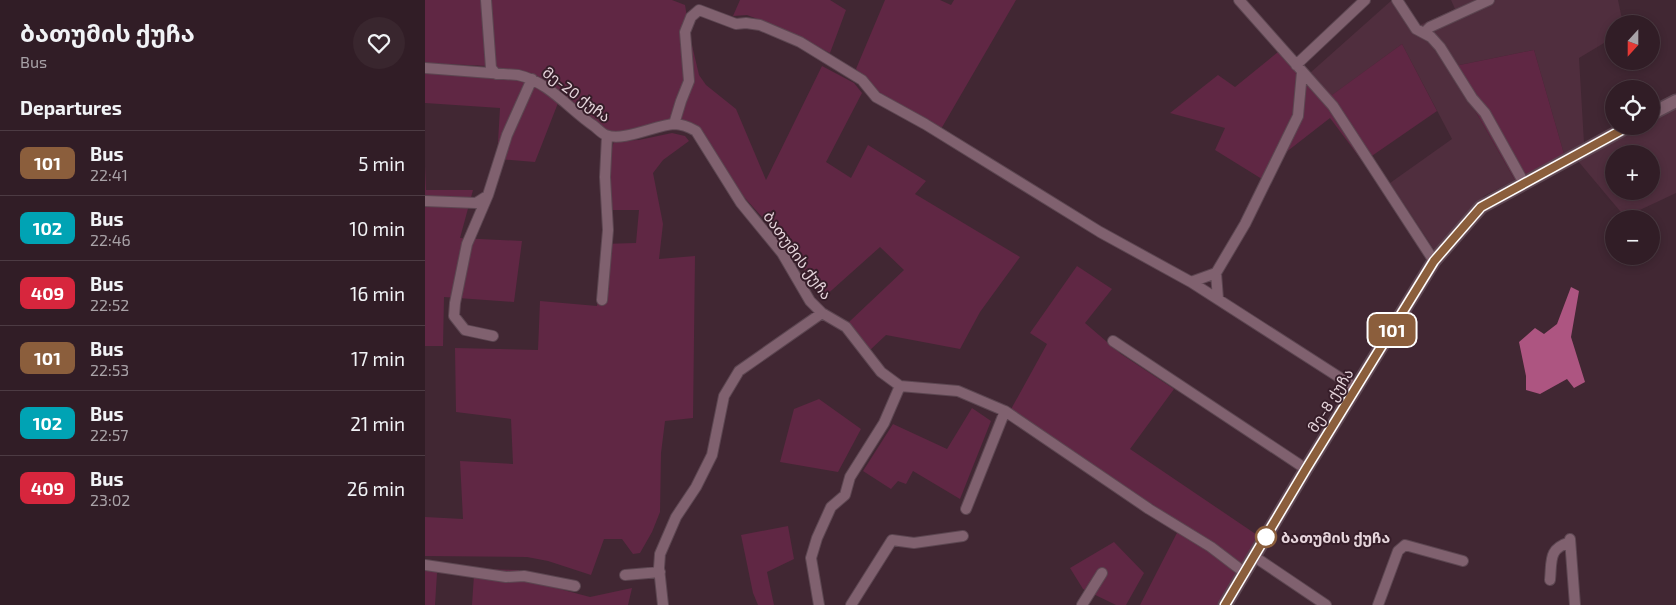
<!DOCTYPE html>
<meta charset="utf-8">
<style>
body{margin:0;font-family:"Exo 2","Noto Sans Georgian",sans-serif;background:#39262e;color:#f1f3f6;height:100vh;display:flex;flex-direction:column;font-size:19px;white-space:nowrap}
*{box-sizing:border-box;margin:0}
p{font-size:16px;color:#a8a2a7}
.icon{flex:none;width:28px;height:28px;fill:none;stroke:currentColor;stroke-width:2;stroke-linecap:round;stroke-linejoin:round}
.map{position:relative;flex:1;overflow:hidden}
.panel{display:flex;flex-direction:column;background:#311d26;width:425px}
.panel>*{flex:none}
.badge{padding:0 10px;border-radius:8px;font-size:18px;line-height:32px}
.needle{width:32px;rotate:201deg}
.tools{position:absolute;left:1180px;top:15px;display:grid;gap:10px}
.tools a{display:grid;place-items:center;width:55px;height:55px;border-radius:50%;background:#311d26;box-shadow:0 2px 8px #0003,0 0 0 1px #4c3b43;font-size:25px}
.map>.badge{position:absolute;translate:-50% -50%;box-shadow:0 0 0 2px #fff}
h2{padding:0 20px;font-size:19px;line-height:45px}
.round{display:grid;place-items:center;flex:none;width:52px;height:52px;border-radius:26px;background:#39262e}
.head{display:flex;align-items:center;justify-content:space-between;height:85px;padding:0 20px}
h1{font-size:24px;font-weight:700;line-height:38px}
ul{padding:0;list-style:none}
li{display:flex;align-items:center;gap:15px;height:65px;padding:0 20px;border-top:1px solid #4c3b43}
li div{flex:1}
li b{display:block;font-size:19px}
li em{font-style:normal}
li .badge{min-width:55px;font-weight:700;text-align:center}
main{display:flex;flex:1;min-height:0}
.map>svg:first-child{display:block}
</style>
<main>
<section class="panel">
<div class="head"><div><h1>ბათუმის ქუჩა</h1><p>Bus</p></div><a class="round"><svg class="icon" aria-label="heart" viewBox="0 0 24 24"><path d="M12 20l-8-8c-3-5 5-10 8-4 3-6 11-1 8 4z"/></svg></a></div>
<h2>Departures</h2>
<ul>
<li><span class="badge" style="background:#8b5e3c;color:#fff">101</span><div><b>Bus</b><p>22:41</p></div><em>5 min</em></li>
<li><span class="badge" style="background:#00a3b4;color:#fff">102</span><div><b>Bus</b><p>22:46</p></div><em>10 min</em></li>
<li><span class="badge" style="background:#d7263d;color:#fff">409</span><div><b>Bus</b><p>22:52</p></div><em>16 min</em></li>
<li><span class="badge" style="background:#8b5e3c;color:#fff">101</span><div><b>Bus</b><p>22:53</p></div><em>17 min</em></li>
<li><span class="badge" style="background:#00a3b4;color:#fff">102</span><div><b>Bus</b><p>22:57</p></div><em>21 min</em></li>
<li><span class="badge" style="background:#d7263d;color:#fff">409</span><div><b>Bus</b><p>23:02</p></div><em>26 min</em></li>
</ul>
</section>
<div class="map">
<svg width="1251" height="605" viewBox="0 0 1251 605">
<rect width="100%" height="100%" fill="#412733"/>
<!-- built -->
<path fill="#502e3e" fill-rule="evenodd" d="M967,0H969L986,29L1030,9L1026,0H1193L1198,24H1189V37L1154,58L1159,143L1139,154L1109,50L1025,67L1090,180L1059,196L1010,251L965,183L1027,139L977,44L906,96L885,73Z
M1251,106V193L1200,217L1153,161L1182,142L1212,126H1226V119ZM1189,154H1226V191H1189Z"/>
<!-- green -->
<path fill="#602744" d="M0,0H58L63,66L0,63Z
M63,0H247L260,5L266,41L274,75L281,85L311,109L341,180L397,66L429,83L437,93L401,162L426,178L443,145L501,181L490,194L595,257L555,312L535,349L461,335L444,351L424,322L479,270L455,247L398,298L363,246L319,197L282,145L259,123L206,132H183L96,71L70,68Z
M315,0H405L421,10L405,53L354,27L322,15L308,16Z
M460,0H515L526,5L529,0H591L516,129L455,95L431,69Z
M977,44L1012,111L938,162L905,118L860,153L845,184L790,150L800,128L745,113L793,75L810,87L853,52L872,73H885L907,95Z
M1109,50L1139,154L1090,180L1025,67Z
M0,69L56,74L106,83L133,103L110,162L72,159L75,108L0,103Z
M247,133L260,136L264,141L238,160L228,173L238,224L234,259L270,256L268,418L240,421L236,453L235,512L227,532L215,553L208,554L197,539H179L166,575L123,561L102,557L0,556V517L38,519L35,461L88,464L86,419L31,412L30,348L113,350L115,301L172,306L177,244L211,243L214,210H183L186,152L189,141L214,140Z
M0,166L1,190H48L35,238L97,241L89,302L19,297L18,346H0Z
M652,266L687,289L660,323L696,354L749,389L705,449L835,537L818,564L585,411L622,344L605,333Z
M394,399L436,429L413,472L355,462L369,409Z
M547,408L566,421L535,499L488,471L481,484L473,481L466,489L438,471L468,424L522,449Z
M363,526L369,559L342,572L349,605H333L328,593L316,535Z
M754,529L814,573L794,605H715Z
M689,542L719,573L701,605H691L658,589L645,568Z
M0,568L94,570L93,578L165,597L207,588L203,605H47L49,575L12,573L10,605H0Z"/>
<!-- water -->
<path fill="#ad5581" d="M1146,287L1154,291L1146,337L1160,382L1149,388L1142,379L1115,394L1101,390V376L1094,342L1110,328L1119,334L1132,324Z"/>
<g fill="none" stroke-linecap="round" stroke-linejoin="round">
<!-- minor casing -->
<g stroke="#5c4651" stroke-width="12">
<path id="minor" d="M61,0L66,68L71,74
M814,0L908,106L1009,261
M972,0L991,29L1006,37L1015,47L1047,98L1060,113L1099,183
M999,33L1005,27L1064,0
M871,65L940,0
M0,68L93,75C124,82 144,109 169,126C173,129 177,134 181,135C198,142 231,125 249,124C257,124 264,127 271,131L316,203L357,253L385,301L397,313L421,327L456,372L475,386L533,391L580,411L724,509L786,547L820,573
M249,124L256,101L264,81L260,32L266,17L274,10L311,24L321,23L335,25L375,42L437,80L451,97L500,124L675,232L766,282L931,388
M0,201L51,203L62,196
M766,282L791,273
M793,299L791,273L820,224L873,116L877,72
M177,300L183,230L180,177L182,136
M68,336L40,330L29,316L30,303L42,244L63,195L82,135L107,79
M688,341L881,469
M541,509L580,411
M1145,539L1150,605
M830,557L901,605
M0,565L81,577L99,576L150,586
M200,575L235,572
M1125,580C1127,560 1123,549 1145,542
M238,605L234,568L235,554L251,517L271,487L287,455L299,396L314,371L397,313
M394,605L386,558L392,538L406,507L420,495L425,477L459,423L475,386
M426,605L467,540L489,543L538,536
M657,605L677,573
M953,605L973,551L980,545L1038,561"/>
</g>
<!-- tertiary casing -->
<g stroke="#5c4651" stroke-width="15">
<path id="tertiary" d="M1226,114L1251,101
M800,605L881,469L1009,261L1056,207L1204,126"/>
</g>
<!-- minor -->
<use href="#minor" stroke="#80616f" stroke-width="10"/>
<!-- tertiary -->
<use href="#tertiary" stroke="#80616f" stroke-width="12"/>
</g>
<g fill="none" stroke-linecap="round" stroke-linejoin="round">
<!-- line casing -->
<g stroke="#fff" stroke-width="11">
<path id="line" d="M800,605L881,469L1009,261L1056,207L1204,126"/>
</g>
<!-- line -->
<use href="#line" stroke="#8b5e3c" stroke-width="8"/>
</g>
<!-- markers -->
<circle fill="#fff" stroke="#8b5e3c" stroke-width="2.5" cx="841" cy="537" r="10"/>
<g text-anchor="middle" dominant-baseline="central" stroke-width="4" stroke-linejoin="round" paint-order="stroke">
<!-- street labels -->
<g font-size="15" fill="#e6d5dc" stroke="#361d29">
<text transform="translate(152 94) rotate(37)">მე-20 ქუჩა</text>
<text transform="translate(373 255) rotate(54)">ბათუმის ქუჩა</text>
<text transform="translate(905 400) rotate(-58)">მე-8 ქუჩა</text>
</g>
<!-- stop labels -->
<g font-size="15" font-weight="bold" fill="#e6d5dc" stroke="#361d29" text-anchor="start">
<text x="856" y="537">ბათუმის ქუჩა</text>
</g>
</g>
</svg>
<div class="tools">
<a><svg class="needle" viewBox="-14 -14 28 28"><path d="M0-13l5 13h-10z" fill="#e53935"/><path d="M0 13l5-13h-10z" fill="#a8a2a7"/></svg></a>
<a><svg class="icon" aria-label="locate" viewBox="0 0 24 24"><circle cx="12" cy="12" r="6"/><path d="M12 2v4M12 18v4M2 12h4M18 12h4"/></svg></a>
<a>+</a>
<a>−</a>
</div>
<b class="badge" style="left:967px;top:330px;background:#8b5e3c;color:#fff">101</b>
</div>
</main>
